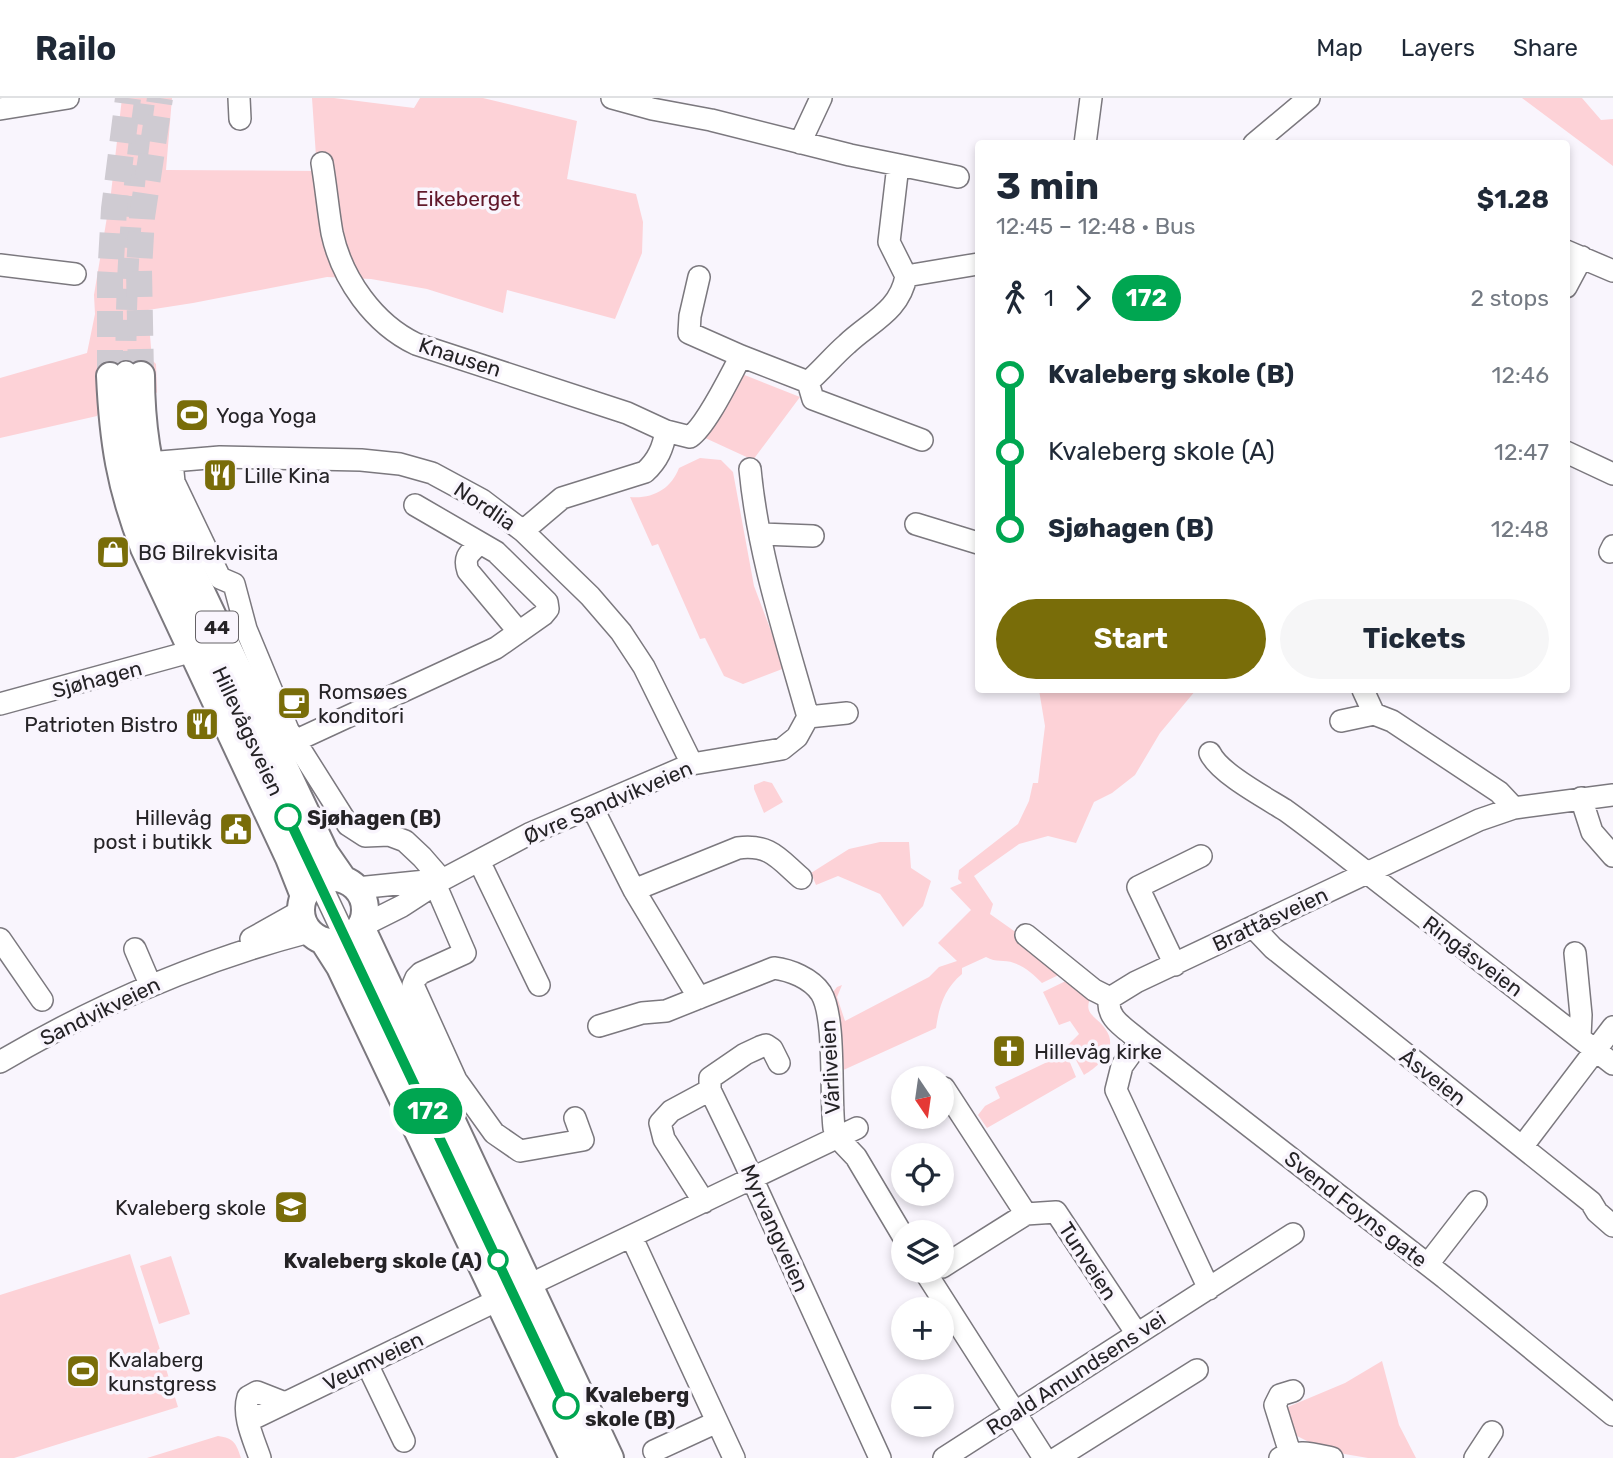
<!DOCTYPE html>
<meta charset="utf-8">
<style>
body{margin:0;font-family:Rubik,sans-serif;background:#f6f6f7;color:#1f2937;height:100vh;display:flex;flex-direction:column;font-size:26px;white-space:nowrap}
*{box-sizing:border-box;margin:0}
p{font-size:23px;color:#747a83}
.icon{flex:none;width:38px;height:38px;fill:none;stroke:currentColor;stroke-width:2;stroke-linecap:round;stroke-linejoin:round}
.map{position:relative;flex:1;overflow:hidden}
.sheet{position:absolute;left:975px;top:42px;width:595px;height:553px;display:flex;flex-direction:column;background:#fff;border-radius:7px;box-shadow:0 4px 10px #0003}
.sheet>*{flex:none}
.badge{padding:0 14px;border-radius:23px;font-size:24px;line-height:46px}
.needle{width:46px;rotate:167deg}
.fabs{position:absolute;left:891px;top:968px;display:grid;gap:14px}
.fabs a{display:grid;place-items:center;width:63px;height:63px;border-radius:50%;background:#fff;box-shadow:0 4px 10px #0003;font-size:35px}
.map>.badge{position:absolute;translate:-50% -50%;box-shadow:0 0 0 4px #fff}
.legs{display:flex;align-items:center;gap:10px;height:77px;padding:0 21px;font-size:23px}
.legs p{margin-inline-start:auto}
.summary{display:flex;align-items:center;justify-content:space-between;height:119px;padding:0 21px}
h1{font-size:38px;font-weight:700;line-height:52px}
.action{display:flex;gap:14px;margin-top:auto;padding:14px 21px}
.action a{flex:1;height:80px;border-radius:42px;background:#796d09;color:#fff;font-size:28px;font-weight:700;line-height:80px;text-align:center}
.action a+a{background:#f6f6f7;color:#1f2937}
ul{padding:0 21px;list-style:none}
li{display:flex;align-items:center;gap:24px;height:77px;font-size:26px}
li i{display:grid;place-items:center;width:10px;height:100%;margin:0 9px;background:currentColor}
li i::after{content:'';width:18px;height:18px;margin:-9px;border:5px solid;border-radius:50%;background:#fff}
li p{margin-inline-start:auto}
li:first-child i{background:linear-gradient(#0000 50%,currentColor 0)}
li:last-child i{background:linear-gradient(currentColor 50%,#0000 0)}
header{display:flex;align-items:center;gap:42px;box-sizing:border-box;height:98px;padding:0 35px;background:#fff;border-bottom:2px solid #e0e1e3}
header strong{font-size:33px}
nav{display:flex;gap:38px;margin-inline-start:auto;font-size:24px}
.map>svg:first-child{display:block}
</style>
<header>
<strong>Railo</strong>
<nav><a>Map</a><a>Layers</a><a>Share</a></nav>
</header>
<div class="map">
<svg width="1613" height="1360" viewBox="0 0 1613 1360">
<rect width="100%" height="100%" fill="#f9f5fd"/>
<!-- green -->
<path fill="#fdd2d7" d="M122,0H172L166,72L317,73L312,0H334L414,10L420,0H483L577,23L567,81L636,96L643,124L642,155L615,221L507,192L503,215L427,191L371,181L327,179L193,205L148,212L152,262L156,266L157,295L149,290L103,302L97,318L0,340V280L87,255L95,216L94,197L111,95Z
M1522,0H1582L1601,22L1613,21V68Z
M742,276L800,299L753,362L703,339Z
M700,360L721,362L733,374L754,488L785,570L743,586L724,578L705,540L700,541L658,446L652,448L630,399C653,401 671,391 679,370Z
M1039,592H1196L1160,635L1135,677L1112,695L1094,704L1076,745L1048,738L1019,746L974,778L993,806L990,816L1069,872L1042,885C1034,877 1026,869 1014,865C1004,861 996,865 986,859L962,870V876C945,890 939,908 936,930L839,974L830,898L837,889L842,887L837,899L845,923L929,879L939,869L957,863L938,845L971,812L950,790L962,785L958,781L959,772L1018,726L1029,703L1033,685H1038L1045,628Z
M764,683L772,685L783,704L764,715L754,691V687Z
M880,744H909L911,770L931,783L923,808L903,829L880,796L838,778L816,787L811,775L849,751Z
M1074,879L1093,895C1080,917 1097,917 1106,932C1119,951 1099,968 1084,977L1068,947L1079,936L1070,923L1059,927L1043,894Z
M1066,955L1076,979L987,1030L978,1017L985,1008L1000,1000L995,989Z
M130,1156L178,1309L14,1360H0V1197Z
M171,1158L190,1216L159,1226L140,1168Z
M1382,1263L1399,1327L1416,1360H1368L1327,1353L1297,1338L1286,1327L1283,1311L1345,1285Z
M218,1338C234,1340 236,1345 241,1360H147Z"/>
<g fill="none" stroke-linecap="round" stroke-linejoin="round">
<!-- minor-tunnel -->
<path stroke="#cfcbd2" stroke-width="21" stroke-dasharray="21 10" stroke-linecap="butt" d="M126,274C125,181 132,91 145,0"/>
<!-- major-tunnel -->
<path stroke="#cfcbd2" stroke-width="26" stroke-dasharray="26 13" stroke-linecap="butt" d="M141,277L139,172L142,119L160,0
M110,278V181L114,111L128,0"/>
<!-- minor casing -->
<g stroke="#7b787e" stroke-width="24">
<path id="minor" d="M239,0L240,21
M612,0L652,11L711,22L850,57L958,79
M0,11L68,0
M800,45L821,0
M1085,46L1091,0
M1254,46L1309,0
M322,65C326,88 328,112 332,135C342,181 374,226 416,246L627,315L666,333L690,339C707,327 730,278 741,258
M898,67L889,144L906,178L978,166
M1566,153L1613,173
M0,167L75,176
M699,179L690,218L689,235L741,258L808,284
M1566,189L1582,159
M126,274C127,338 133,383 158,442L591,1360
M808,284C822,272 833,258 847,246C870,224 900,213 906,178
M808,284L813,301L922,342
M1566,354L1613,376
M160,364L220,359L361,362L400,366L432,375L482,402L523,433L590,498L621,534L644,569L692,666
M172,364L174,384L220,480L234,486L246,531L288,632L348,727L365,738L389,737L405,743L422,759L442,782
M750,371C758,456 785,537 808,619
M916,426L978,445
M523,433L562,400L645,374C658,362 663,350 666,333
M761,436L813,438
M480,445C470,455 463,458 468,473L519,534
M1610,454L1613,448
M1363,592L1374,616L1392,623L1499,694L1514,710
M0,606L193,553
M1341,623L1374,616
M295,643L496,550L543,517L548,511L547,504L496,454L415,407
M1210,655C1219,675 1266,700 1285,712C1299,722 1312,732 1325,742L1613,966
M1581,700L1592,734L1613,758
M592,709L634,792L699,900
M479,763L539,887
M429,783L439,795L465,855L421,875L416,880L413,887L456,982L494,1035L520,1053L583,1042L575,1020
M357,790L436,782
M634,792L738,750C770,746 778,760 801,780
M362,828L402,808L442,782L529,736L692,666L782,651L797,639L808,619L847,615
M1254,830L1273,850L1591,1104L1597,1114L1613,1128
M1026,837L1094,892L1110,900
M0,841L42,902
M251,841L301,813
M135,851L150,886
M1575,855L1581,917L1580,939
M1175,867L1138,789L1201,758
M1110,900C1104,920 1127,931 1140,943L1445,1180L1613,1317
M1110,900L1136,884L1479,722L1514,710L1613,697
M599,928L642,915L666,913L774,870C790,872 811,880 821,895C836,919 830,997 834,1030L837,1039L856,1059L903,1138
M1140,943L1122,968L1116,992L1209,1191
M0,964C98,906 198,863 309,834
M779,965L772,951L766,947L760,949L745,956L710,980V992L741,1056L880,1360
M944,990L1026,1116L1056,1114L1137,1236
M1522,1049L1613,929
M704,1104L664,1041L660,1025L671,1013L710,992
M632,1140L734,1360
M1428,1166L1476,1104
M942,1169L1026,1116
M924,1172L1044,1360
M529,1187L857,1030
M367,1266L404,1343
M248,1323L498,1202
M654,1353L717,1324
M1290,1355L1275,1307L1280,1297L1293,1293
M260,1360C254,1342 242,1318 248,1299L257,1294L285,1305
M944,1360L1293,1136
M1057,1360L1197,1272
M1280,1360C1299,1351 1313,1356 1332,1360
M1475,1360L1492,1334"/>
</g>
<!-- major casing -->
<g stroke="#7b787e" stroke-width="30">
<path id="major" d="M141,277C141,323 146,366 162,411L325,755L343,781
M110,278C113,343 120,389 144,450L289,760L304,798
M301 812a32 32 0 1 1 64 0a32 32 0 1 1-64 0Z
M361,829L610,1360
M324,844L340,869L573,1360"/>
</g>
<!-- minor -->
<use href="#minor" stroke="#fff" stroke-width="21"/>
<!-- major -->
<use href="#major" stroke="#fff" stroke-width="26"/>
</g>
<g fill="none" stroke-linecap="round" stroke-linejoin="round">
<!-- line-1 casing -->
<g stroke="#fff" stroke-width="16">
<path id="line-1" d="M288,719L566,1308"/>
</g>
<!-- line-1 -->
<use href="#line-1" stroke="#00a651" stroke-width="10"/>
</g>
<!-- icons -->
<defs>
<g id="stadium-square" transform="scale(1.75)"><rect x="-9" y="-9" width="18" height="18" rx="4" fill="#796d09" stroke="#f9f5fd"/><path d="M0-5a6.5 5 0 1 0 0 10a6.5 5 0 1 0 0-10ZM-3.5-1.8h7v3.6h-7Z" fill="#fff"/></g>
<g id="restaurant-square" transform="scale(1.75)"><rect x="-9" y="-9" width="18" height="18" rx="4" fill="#796d09" stroke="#f9f5fd"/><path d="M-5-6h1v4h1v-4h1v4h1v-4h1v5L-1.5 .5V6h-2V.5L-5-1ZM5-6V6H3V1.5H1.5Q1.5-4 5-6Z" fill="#fff"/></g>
<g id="shop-square" transform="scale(1.75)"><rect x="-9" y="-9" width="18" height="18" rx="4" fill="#796d09" stroke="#f9f5fd"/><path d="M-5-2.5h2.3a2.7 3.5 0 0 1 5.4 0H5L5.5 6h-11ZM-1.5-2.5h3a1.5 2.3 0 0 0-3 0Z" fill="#fff"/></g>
<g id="cafe-square" transform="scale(1.75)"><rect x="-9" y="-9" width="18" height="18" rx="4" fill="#796d09" stroke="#f9f5fd"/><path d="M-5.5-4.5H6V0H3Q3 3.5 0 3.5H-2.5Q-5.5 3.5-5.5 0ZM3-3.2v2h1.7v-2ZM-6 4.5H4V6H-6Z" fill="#fff"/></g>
<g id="civic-square" transform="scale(1.75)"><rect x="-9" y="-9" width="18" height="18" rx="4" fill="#796d09" stroke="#f9f5fd"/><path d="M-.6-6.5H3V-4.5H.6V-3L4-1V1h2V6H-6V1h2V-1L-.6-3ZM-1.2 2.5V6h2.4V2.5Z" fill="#fff"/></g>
<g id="church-square" transform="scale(1.75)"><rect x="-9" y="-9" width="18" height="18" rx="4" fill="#796d09" stroke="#f9f5fd"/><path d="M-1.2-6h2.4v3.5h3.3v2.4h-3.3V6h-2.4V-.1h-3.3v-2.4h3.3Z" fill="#fff"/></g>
<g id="school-square" transform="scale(1.75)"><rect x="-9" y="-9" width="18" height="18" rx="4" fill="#796d09" stroke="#f9f5fd"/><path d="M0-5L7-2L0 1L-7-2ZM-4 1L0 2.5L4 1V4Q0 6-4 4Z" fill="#fff"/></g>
</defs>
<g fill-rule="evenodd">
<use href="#stadium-square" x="192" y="317"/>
<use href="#restaurant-square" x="220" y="377"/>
<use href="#shop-square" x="113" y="454"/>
<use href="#cafe-square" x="294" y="605"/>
<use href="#restaurant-square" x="202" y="626"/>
<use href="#civic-square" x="236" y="731"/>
<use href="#church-square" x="1009" y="953"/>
<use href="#school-square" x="291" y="1109"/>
<use href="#stadium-square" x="83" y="1273"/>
</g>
<!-- markers -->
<g fill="#fff" stroke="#00a651" stroke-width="3.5">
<circle cx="288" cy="719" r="12"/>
<circle cx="498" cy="1162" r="9"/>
<circle cx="566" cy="1308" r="12"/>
</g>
<g text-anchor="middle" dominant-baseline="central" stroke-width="7" stroke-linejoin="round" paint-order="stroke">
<!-- shield labels -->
<rect fill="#f9f5fd" stroke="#656266" stroke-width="2" x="196" y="513.5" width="42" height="31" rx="5"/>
<g font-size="19" font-weight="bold" fill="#252326">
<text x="217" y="529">44</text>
</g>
<!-- park labels -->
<g font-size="21" fill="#61182a" stroke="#f9f5fd">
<text x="468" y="100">Eikeberget</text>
</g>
<!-- street labels -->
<g font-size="21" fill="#252326" stroke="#f9f5fd">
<text transform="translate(460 259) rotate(18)">Knausen</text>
<text transform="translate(485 408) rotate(34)">Nordlia</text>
<text transform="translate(97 581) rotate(-15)">Sjøhagen</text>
<text transform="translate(248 633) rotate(65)">Hillevågsveien</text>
<text transform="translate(608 704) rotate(-23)">Øvre Sandvikveien</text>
<text transform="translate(1270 821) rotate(-25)">Brattåsveien</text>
<text transform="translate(1473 858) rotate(37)">Ringåsveien</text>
<text transform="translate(100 913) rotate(-26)">Sandvikveien</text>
<text transform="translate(830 969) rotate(-93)">Vårliveien</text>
<text transform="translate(1433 979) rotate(38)">Åsveien</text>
<text transform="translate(1356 1111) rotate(38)">Svend Foyns gate</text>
<text transform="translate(775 1130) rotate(66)">Myrvangveien</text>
<text transform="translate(1088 1163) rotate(57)">Tunveien</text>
<text transform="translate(373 1263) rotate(-26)">Veumveien</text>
<text transform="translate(1076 1275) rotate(-33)">Roald Amundsens vei</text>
</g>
<!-- poi labels -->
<g font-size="21" fill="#252326" stroke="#f9f5fd" text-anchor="start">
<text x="216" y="317">Yoga Yoga</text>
<text x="244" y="377">Lille Kina</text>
<text x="138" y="454">BG Bilrekvisita</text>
<text x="318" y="593">Romsøes<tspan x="318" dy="24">konditori</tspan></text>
<text x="178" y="626" text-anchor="end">Patrioten Bistro</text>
<text x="212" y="719" text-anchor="end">Hillevåg<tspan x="212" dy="24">post i butikk</tspan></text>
<text x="1034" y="953">Hillevåg kirke</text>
<text x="266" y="1109" text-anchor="end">Kvaleberg skole</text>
<text x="108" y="1261">Kvalaberg<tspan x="108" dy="24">kunstgress</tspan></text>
</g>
<!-- stop labels -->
<g font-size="21" font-weight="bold" fill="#252326" stroke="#f9f5fd" text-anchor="start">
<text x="307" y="719">Sjøhagen (B)</text>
<text x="482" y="1162" text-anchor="end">Kvaleberg skole (A)</text>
<text x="585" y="1296">Kvaleberg<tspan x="585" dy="24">skole (B)</tspan></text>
</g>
</g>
</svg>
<div class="fabs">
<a><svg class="needle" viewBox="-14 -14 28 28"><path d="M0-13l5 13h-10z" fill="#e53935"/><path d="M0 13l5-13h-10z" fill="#747a83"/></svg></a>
<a><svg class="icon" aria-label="locate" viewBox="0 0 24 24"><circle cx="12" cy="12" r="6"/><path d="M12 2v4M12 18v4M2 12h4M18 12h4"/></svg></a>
<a><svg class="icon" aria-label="layers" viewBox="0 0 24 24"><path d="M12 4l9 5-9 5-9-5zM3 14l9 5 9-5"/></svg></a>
<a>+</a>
<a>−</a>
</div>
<b class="badge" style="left:428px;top:1013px;background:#00a651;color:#fff">172</b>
<section class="sheet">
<div class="summary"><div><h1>3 min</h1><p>12:45 – 12:48 · Bus</p></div><b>$1.28</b></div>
<div class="legs"><svg class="icon" aria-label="walk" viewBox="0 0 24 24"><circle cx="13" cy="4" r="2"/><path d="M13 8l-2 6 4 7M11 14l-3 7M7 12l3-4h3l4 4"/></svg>1<svg class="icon" aria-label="forward" viewBox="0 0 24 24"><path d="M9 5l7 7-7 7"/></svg><b class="badge" style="background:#00a651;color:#fff">172</b><p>2 stops</p></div>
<ul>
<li><i style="color:#00a651"></i><b>Kvaleberg skole (B)</b><p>12:46</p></li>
<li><i style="color:#00a651"></i><span>Kvaleberg skole (A)</span><p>12:47</p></li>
<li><i style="color:#00a651"></i><b>Sjøhagen (B)</b><p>12:48</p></li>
</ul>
<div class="action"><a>Start</a><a>Tickets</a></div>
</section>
</div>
